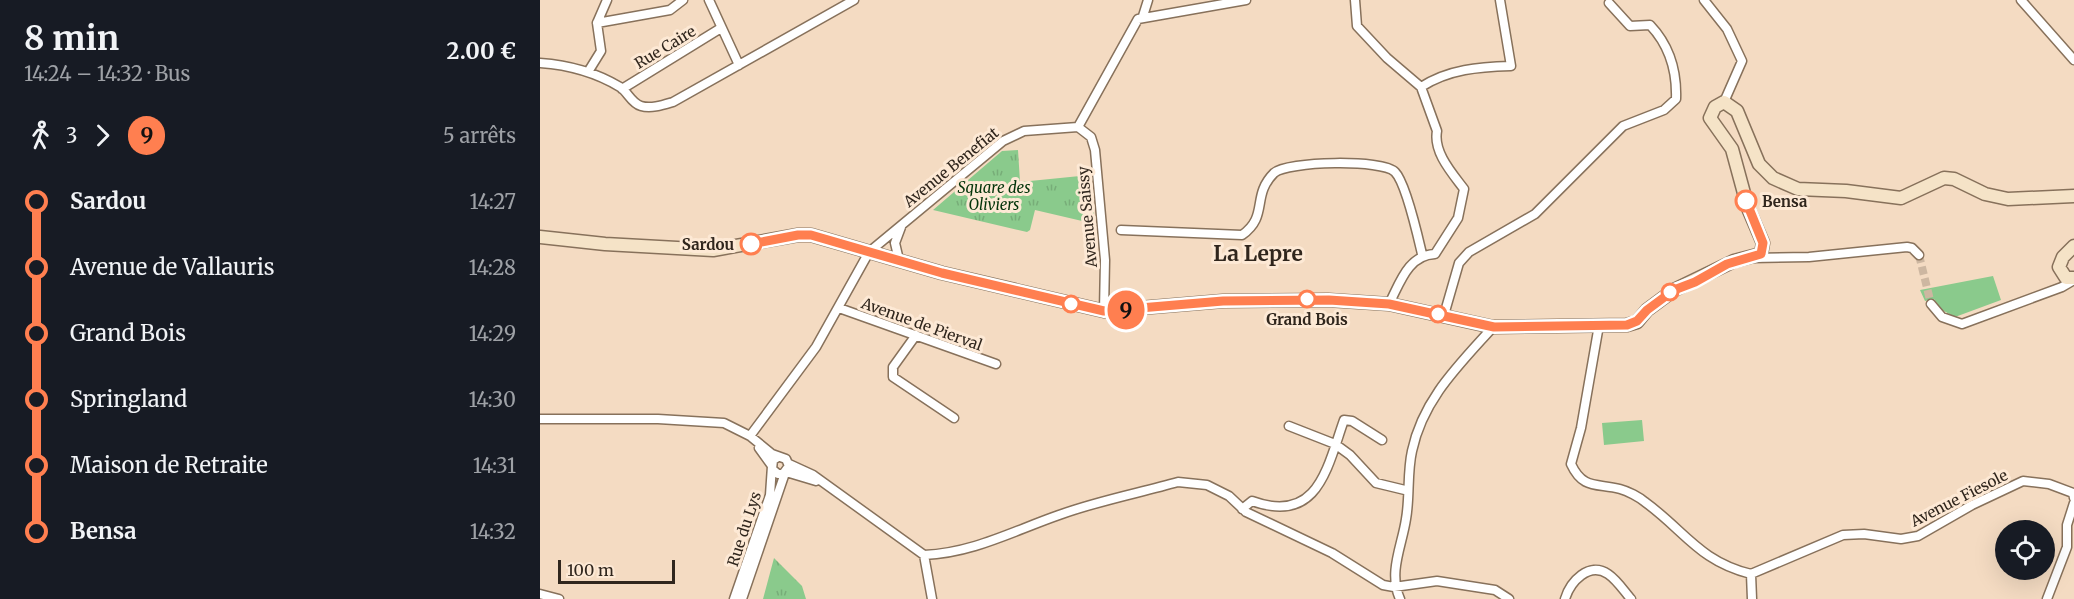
<!DOCTYPE html>
<html lang="fr">
<meta charset="utf-8">
<style>
body{margin:0;font-family:Merriweather,serif;background:#242831;color:#f1f3f6;height:100vh;display:flex;flex-direction:column;font-size:22px;white-space:nowrap}
*{box-sizing:border-box;margin:0}
p{font-size:20px;color:#9ea1a6}
.icon{flex:none;width:33px;height:33px;fill:none;stroke:currentColor;stroke-width:2;stroke-linecap:round;stroke-linejoin:round}
.map{position:relative;flex:1;overflow:hidden}
.sheet{display:flex;flex-direction:column;background:#171b24;width:540px}
.sheet>*{flex:none}
.badge{padding:0 12px;border-radius:20px;font-size:21px;line-height:39px}
.tools{position:absolute;left:1455px;top:520px;display:grid;gap:12px}
.tools a{display:grid;place-items:center;width:60px;height:60px;border-radius:50%;background:#171b24;box-shadow:0 6px 24px #0002;font-size:30px}
.scale{position:absolute;left:18px;bottom:15px;width:117px;box-sizing:border-box;padding-left:6px;border:3px solid #30261d;border-top:0;font-size:16px;line-height:21px;white-space:nowrap;color:#30261d;-webkit-text-stroke:4px #fde9d5;paint-order:stroke}
.map>.badge{position:absolute;translate:-50% -50%;box-shadow:0 0 0 3px #fff}
.legs{display:flex;align-items:center;gap:9px;height:66px;padding:0 24px;font-size:20px}
.legs p{margin-inline-start:auto}
.head{display:flex;align-items:center;justify-content:space-between;height:102px;padding:0 24px}
h1{font-size:33px;font-weight:700;line-height:45px}
ul{padding:0 24px;list-style:none}
li{display:flex;align-items:center;gap:21px;height:66px;font-size:22px}
li i{display:grid;place-items:center;width:9px;height:100%;margin:0 8px;background:currentColor}
li i::after{content:'';width:15px;height:15px;margin:-8px;border:4px solid;border-radius:50%;background:#171b24}
li p{margin-inline-start:auto}
li:first-child i{background:linear-gradient(#0000 50%,currentColor 0)}
li:last-child i{background:linear-gradient(currentColor 50%,#0000 0)}
main{display:flex;flex:1;min-height:0}
.map>svg:first-child{display:block}
</style>
<main>
<section class="sheet">
<div class="head"><div><h1>8 min</h1><p>14:24 – 14:32 · Bus</p></div><b>2.00 €</b></div>
<div class="legs"><svg class="icon" aria-label="walk" viewBox="0 0 24 24"><circle cx="13" cy="4" r="2"/><path d="M13 8l-2 6 4 7M11 14l-3 7M7 12l3-4h3l4 4"/></svg>3<svg class="icon" aria-label="forward" viewBox="0 0 24 24"><path d="M9 5l7 7-7 7"/></svg><b class="badge" style="background:#ff7f50;color:#111">9</b><p>5 arrêts</p></div>
<ul>
<li><i style="color:#ff7f50"></i><b>Sardou</b><p>14:27</p></li>
<li><i style="color:#ff7f50"></i><span>Avenue de Vallauris</span><p>14:28</p></li>
<li><i style="color:#ff7f50"></i><span>Grand Bois</span><p>14:29</p></li>
<li><i style="color:#ff7f50"></i><span>Springland</span><p>14:30</p></li>
<li><i style="color:#ff7f50"></i><span>Maison de Retraite</span><p>14:31</p></li>
<li><i style="color:#ff7f50"></i><b>Bensa</b><p>14:32</p></li>
</ul>
</section>
<div class="map">
<svg width="1534" height="599" viewBox="0 0 1534 599">
<defs>
<pattern id="park-tufts" width="24" height="20" patternUnits="userSpaceOnUse" patternTransform="scale(1.5)"><rect width="24" height="20" fill="#8aca8c"/><path d="M3 7l-1-3M5 7V3M7 7l1-3M15 17l-1-3M17 17v-4M19 17l1-3" fill="none" stroke="#77ad78"/></pattern>
</defs>
<rect width="100%" height="100%" fill="#f4dbc2"/>
<!-- grass -->
<path fill="#8aca8c" d="M1453,276L1461,300L1415,317L1402,310L1394,299L1385,301L1380,290Z
M1102,420L1104,441L1064,445L1062,423Z"/>
<!-- park -->
<path fill="url(#park-tufts)" d="M478,150L480,182L550,175L555,224L495,210L490,230L487,232L393,210L462,151Z
M234,558L262,586L266,599H223Z"/>
<g fill="none" stroke-linecap="round" stroke-linejoin="round">
<!-- street-tunnel -->
<path stroke="#cdb7a1" stroke-width="8" stroke-dasharray="8 4" stroke-linecap="butt" d="M1379,255L1391,304"/>
<!-- street casing -->
<g stroke="#87715b" stroke-width="11">
<path id="street" d="M169,0L199,65
M815,0L817,26L847,58L881,87L897,131C893,152 912,173 924,189L918,218L895,254C868,255 860,283 849,304
M1164,0L1187,29L1202,61L1184,102
M1481,0L1534,60
M603,16L608,0
M57,23L67,0
M0,63C29,65 55,72 80,87C88,92 91,103 101,106C111,109 123,105 133,102L314,0
M48,72L61,51L57,23L130,10L143,0
M881,87C909,69 939,67 971,66L960,0
M82,89L181,28
M538,127L598,19L706,0
M538,127L551,137L555,150L565,260L564,311
M581,230L702,235C729,216 711,196 734,173C747,161 843,159 855,172C866,183 878,237 882,254
M1212,258L1269,257L1367,247L1372,248L1379,255
M359,260L355,243L361,227
M1391,304L1402,317L1422,324L1522,287L1534,280
M299,308L456,364
M904,315L919,263L929,252L995,214L1083,126L1124,110L1136,99C1137,71 1129,45 1110,25L1090,26L1069,3
M1059,325L1041,428L1031,464C1043,490 1057,483 1080,489C1088,491 1099,497 1105,502C1145,531 1159,561 1211,574
M376,335L353,367V377L414,418
M0,419H118L184,423L210,436L232,454L246,459L249,466L243,474H238L232,469L233,460L238,457
M749,426L795,444L810,455L836,483L865,490
M210,436L276,347L329,252L463,141L484,131L538,127
M249,464L273,475L384,555C433,553 473,531 519,515C557,501 599,493 638,482L667,485L689,496L706,512L792,553L843,585L854,587L897,581L955,590L969,599
M246,472L276,481
M702,509L712,501C778,525 787,468 804,420L812,421L842,440
M384,555L392,599
M1211,574L1303,535L1324,534L1361,539L1378,536L1432,505L1483,481L1509,484L1533,493L1534,498
M1211,574L1212,599
M0,594L19,599
M194,599L230,495L232,466L219,448
M202,599L245,473
M860,599C848,572 862,546 866,519C870,497 867,473 872,451C883,399 919,365 953,327
M1025,599C1030,582 1049,561 1068,574C1077,580 1084,591 1091,599
M1507,599L1527,547V525L1534,503"/>
</g>
<!-- secondary casing -->
<g stroke="#87715b" stroke-width="15">
<path id="secondary" d="M0,237L65,244L173,250L258,235H271L402,273L564,311L683,301L788,300L849,304L953,327L1087,325L1097,322L1107,310L1134,290L1194,261L1221,254L1223,243L1208,208L1192,149L1170,118L1175,107L1184,102L1197,111L1219,164L1233,178L1258,189L1306,191L1361,198L1404,178L1414,179L1445,194L1468,199L1534,196
M1534,246L1523,257L1519,267L1526,278H1534"/>
</g>
<!-- street -->
<use href="#street" stroke="#fff" stroke-width="8"/>
<!-- secondary -->
<use href="#secondary" stroke="#f5e3c7" stroke-width="12"/>
</g>
<g fill="none" stroke-linecap="round" stroke-linejoin="round">
<!-- line-1 casing -->
<g stroke="#fff" stroke-width="14">
<path id="line-1" d="M211,244L258,235H271L402,273L564,311L683,301L789,300L849,304L954,327L1087,325L1097,321L1107,310L1134,290L1155,282L1187,264L1221,254L1223,243L1206,201"/>
</g>
<!-- line-1 -->
<use href="#line-1" stroke="#ff7f50" stroke-width="9"/>
</g>
<!-- markers -->
<g fill="#fff" stroke="#ff7f50" stroke-width="3">
<circle cx="1206" cy="201" r="10"/>
<circle cx="211" cy="244" r="10"/>
<circle cx="1130" cy="292" r="8"/>
<circle cx="767" cy="299" r="8"/>
<circle cx="531" cy="304" r="8"/>
<circle cx="898" cy="314" r="8"/>
</g>
<g text-anchor="middle" dominant-baseline="central" stroke-width="6" stroke-linejoin="round" paint-order="stroke">
<!-- street labels -->
<g font-size="15" fill="#30261d" stroke="#fde9d5">
<text transform="translate(125 47) rotate(-31)">Rue Caire</text>
<text transform="translate(411 167) rotate(-39)">Avenue Benefiat</text>
<text transform="translate(547 217) rotate(-95)">Avenue Saissy</text>
<text transform="translate(382 324) rotate(20)">Avenue de Pierval</text>
<text transform="translate(1419 498) rotate(-27)">Avenue Fiesole</text>
<text transform="translate(204 529) rotate(-72)">Rue du Lys</text>
</g>
<!-- park labels -->
<g font-size="15" font-style="italic" fill="#03340a" stroke="#fde9d5">
<text x="454" y="187">Square des<tspan x="454" dy="17">Oliviers</tspan></text>
</g>
<!-- stop labels -->
<g font-size="15" font-weight="bold" fill="#30261d" stroke="#fde9d5" text-anchor="start">
<text x="1222" y="201">Bensa</text>
<text x="194" y="244" text-anchor="end">Sardou</text>
<text x="767" y="319" text-anchor="middle">Grand Bois</text>
</g>
<!-- district labels -->
<g font-size="21" font-weight="bold" fill="#30261d" stroke="#fde9d5">
<text x="718" y="253">La Lepre</text>
</g>
</g>
</svg>
<div class="tools">
<a><svg class="icon" aria-label="locate" viewBox="0 0 24 24"><circle cx="12" cy="12" r="6"/><path d="M12 2v4M12 18v4M2 12h4M18 12h4"/></svg></a>
</div>
<div class="scale">100 m</div>
<b class="badge" style="left:586px;top:310px;background:#ff7f50;color:#111">9</b>
</div>
</main>
